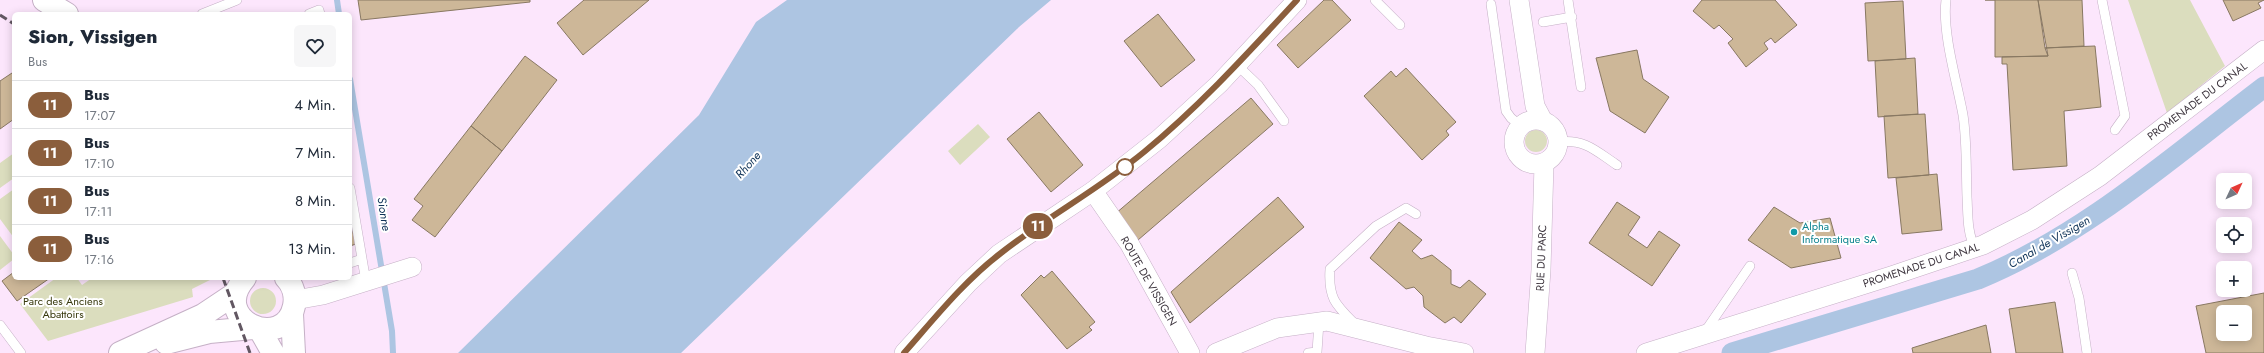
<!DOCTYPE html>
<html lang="de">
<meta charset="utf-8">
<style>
body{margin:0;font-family:Jost,sans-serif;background:#f6f6f7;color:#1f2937;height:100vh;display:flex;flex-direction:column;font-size:15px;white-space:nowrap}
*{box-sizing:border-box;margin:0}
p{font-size:13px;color:#747a83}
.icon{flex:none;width:22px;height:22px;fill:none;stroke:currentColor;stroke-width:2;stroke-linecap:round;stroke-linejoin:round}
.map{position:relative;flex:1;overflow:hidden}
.drawer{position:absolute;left:12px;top:12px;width:340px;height:268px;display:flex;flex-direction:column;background:#fff;border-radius:6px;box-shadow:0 2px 10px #0003}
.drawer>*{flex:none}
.badge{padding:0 8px;border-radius:13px;font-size:14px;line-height:26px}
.needle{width:26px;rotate:46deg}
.controls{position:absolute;left:2216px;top:173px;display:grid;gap:8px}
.controls a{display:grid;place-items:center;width:36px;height:36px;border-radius:6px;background:#fff;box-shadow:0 2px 10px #0003;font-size:20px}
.map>.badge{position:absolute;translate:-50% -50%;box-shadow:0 0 0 2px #fff}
.round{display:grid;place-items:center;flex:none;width:42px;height:42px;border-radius:6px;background:#f6f6f7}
.overview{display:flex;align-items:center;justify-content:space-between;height:68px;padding:0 16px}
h1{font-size:19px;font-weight:800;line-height:30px}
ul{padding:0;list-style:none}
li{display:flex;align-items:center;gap:12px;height:48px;padding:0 16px;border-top:1px solid #e0e1e3}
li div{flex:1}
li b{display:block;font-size:15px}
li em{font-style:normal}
li .badge{min-width:44px;font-weight:700;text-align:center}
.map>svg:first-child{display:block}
</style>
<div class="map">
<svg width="2264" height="353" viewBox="0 0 2264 353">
<rect width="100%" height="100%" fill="#fce6fc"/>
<!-- green -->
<path fill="#dbddbe" d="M2128,0H2190L2225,66L2167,113Z
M978,124L990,137L960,165L948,151Z
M1525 141a11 11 0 1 1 22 0a11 11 0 1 1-22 0Z
M14,153V178L0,188V163Z
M14,189V238L0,219V199Z
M0,236L14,255V259L0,270Z
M56,278H77L82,285L92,278H214L192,289L193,297L48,341L20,304Z
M250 301a13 13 0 1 1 26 0a13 13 0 1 1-26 0Z"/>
<!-- water -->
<path fill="#adc5e2" d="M787,0H1051L1019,27L681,353H458L699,115L756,22Z"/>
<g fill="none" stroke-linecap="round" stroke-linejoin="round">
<!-- stream -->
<path stroke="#adc5e2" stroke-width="6" d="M337,0L339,14
M350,79L392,331L393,353"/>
<!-- canal -->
<path stroke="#adc5e2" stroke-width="21" d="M1732,353L1978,279C2085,235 2173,156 2264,87"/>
</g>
<!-- building -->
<path fill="#cdb798" stroke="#887862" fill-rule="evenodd" d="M358,0H530V2L361,20Z
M584,0H649L583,55L557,23Z
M1324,0H1332L1351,20L1298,68L1277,45Z
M1702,0H1775L1797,25L1775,43L1771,38L1764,43L1768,49L1746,67L1728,43L1733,39L1719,25L1714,29L1693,11Z
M1985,0H2038L2048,56L1995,57V0Z
M2038,0H2082L2084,46L2045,48Z
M2223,0H2264L2258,3L2261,8L2233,21Z
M1903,1L1906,59L1868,61L1865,3Z
M1158,14L1195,60L1161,87L1124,41Z
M2095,46L2101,107L2064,111L2067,166L2013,170L2007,64H2002V57L2048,56L2045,48Z
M1637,50L1643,79L1669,97L1645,133L1610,111L1596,58Z
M525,56L557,80L502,151L471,126Z
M1915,58L1918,114L1878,117L1875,61Z
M1406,68L1456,122L1446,131L1449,135L1422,160L1364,96L1391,71L1396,77Z
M12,73L14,76V119L0,129V81Z
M1251,98L1273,124L1138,240L1115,214Z
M1039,112L1083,165L1051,192L1007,139Z
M1925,114L1929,175L1888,178L1884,116Z
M471,126L502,151L435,237L412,220L423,206L414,199Z
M1937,174L1942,230L1902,234L1896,178Z
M1278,197L1304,227L1190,323L1171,292Z
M1617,202L1640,217L1628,235L1647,248L1659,231L1680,245L1652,286L1589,243Z
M1774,207L1800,223L1830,218L1841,258L1791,268L1748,240Z
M350,222L356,244L350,246Z
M1399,222L1422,240L1412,251L1421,259L1432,255L1451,270V284L1460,288L1469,280L1486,294L1461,323L1454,317L1445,323L1424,307L1423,296L1414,287L1406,289L1370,258Z
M1052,271L1095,322L1089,327L1092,330L1067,349L1021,295L1041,275L1044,278Z
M14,272V278H50L17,301L2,281Z
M2264,293V353H2206L2196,306ZM2223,312H2245V334H2223Z
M2055,302L2063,353H2016L2009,309Z
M1986,325L1991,353H1913L1912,348Z"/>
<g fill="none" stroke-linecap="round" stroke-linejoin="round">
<!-- lane casing -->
<g stroke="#c5b0c6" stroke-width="10">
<path id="lane" d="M1375,0L1400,25
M1568,0L1581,87
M1946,0C1942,33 1957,82 1963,115C1967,141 1966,170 1967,197C1968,214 1967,233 1975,248
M2102,0L2125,116L2115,130
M1491,4L1506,111L1511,118L1521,126
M202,14L237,0
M309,14L319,10L320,14
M1543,22L1572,17
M1237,65L1258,85L1284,121
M1559,142C1585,139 1596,151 1617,165
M350,188L366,282
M350,263L362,259
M2072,273L2079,298L2087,353
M0,325L21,353
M1356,325C1336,305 1328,299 1330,269L1376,226L1406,208L1416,214
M1704,333L1750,266
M1308,353L1317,352L1319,322"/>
</g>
<!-- street casing -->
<g stroke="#c5b0c6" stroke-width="20">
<path id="street" d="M1519,0L1535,106L1543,121
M1514 142a22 22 0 1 1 44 0a22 22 0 1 1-44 0Z
M1093,191L1129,243L1190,353
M295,300L323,295L412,267
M904,353L968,283L999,254L1093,191L1159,139L1219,84L1297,0
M1216,353L1277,328L1327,321L1426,346L1464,353
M1535,353L1541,270L1544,164
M1646,353L1891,276L1983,245L2032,220L2100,176L2264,50"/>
</g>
<!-- secondary casing -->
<g stroke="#c5b0c6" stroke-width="24">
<path id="secondary" d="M44,0L67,14
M245,278C208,320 284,353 294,306C296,296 293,285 286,278
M292,314L294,353
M260,330L273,353
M166,343L209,332L253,328
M120,353L203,315L236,293"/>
</g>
<!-- lane -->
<use href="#lane" stroke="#fff" stroke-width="9"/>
<!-- street -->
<use href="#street" stroke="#fff" stroke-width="19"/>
<!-- secondary -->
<use href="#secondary" stroke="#fff" stroke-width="22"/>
<!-- rail -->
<path stroke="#625762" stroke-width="3" stroke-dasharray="8 4" stroke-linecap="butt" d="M0,15L14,24
M223,278L250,353"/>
</g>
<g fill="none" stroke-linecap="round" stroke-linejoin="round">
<!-- line casing -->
<g stroke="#fff" stroke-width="9">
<path id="line" d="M904,353C934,319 964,281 1001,253C1047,217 1099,189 1144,152C1200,106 1248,53 1297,0"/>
</g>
<!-- line -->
<use href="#line" stroke="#8b5e3c" stroke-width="6"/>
</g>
<!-- markers -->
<circle fill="#fff" stroke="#8b5e3c" stroke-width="2" cx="1125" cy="167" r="8"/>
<circle fill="#0f9aa8" stroke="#fff" stroke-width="1.5" cx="1794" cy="232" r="4"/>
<g text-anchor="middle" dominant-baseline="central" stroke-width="4" stroke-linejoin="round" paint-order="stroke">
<!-- street labels -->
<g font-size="11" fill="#3e363f" stroke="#fff">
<text transform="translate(2197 101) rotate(-37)">PROMENADE DU CANAL</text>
<text transform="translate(1541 258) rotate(-88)">RUE DU PARC</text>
<text transform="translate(1921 265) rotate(-18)">PROMENADE DU CANAL</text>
<text transform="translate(1149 281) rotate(60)">ROUTE DE VISSIGEN</text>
</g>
<!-- culture labels -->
<g font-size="11" fill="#0d838f" stroke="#fff" text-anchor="start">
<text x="1802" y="226">Alpha<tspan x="1802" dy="13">Informatique SA</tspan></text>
</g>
<!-- park labels -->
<g font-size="11" fill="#37380c" stroke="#fff">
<text x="63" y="301">Parc des Anciens<tspan x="63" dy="13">Abattoirs</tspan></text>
</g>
<!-- water labels -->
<g font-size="12" font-style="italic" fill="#0f3358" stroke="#fff">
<text transform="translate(748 165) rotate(-48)">Rhone</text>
<text transform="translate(384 214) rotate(81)">Sionne</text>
<text transform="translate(2049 242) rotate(-30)">Canal de Vissigen</text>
</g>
</g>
</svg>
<div class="controls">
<a><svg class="needle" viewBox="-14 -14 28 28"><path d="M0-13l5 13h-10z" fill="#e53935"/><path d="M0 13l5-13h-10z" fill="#747a83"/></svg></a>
<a><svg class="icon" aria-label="locate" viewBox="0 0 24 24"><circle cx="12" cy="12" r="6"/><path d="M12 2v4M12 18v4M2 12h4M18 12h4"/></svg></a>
<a>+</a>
<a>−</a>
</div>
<b class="badge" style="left:1038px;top:226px;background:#8b5e3c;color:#fff">11</b>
<section class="drawer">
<div class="overview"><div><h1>Sion, Vissigen</h1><p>Bus</p></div><a class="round"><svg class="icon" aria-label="heart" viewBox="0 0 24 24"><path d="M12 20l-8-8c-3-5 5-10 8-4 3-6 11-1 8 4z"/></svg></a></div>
<ul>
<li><span class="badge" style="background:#8b5e3c;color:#fff">11</span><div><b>Bus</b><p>17:07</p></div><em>4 Min.</em></li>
<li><span class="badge" style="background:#8b5e3c;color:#fff">11</span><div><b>Bus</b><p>17:10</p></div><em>7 Min.</em></li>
<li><span class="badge" style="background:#8b5e3c;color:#fff">11</span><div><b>Bus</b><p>17:11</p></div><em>8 Min.</em></li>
<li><span class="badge" style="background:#8b5e3c;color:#fff">11</span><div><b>Bus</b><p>17:16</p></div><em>13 Min.</em></li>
</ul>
</section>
</div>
